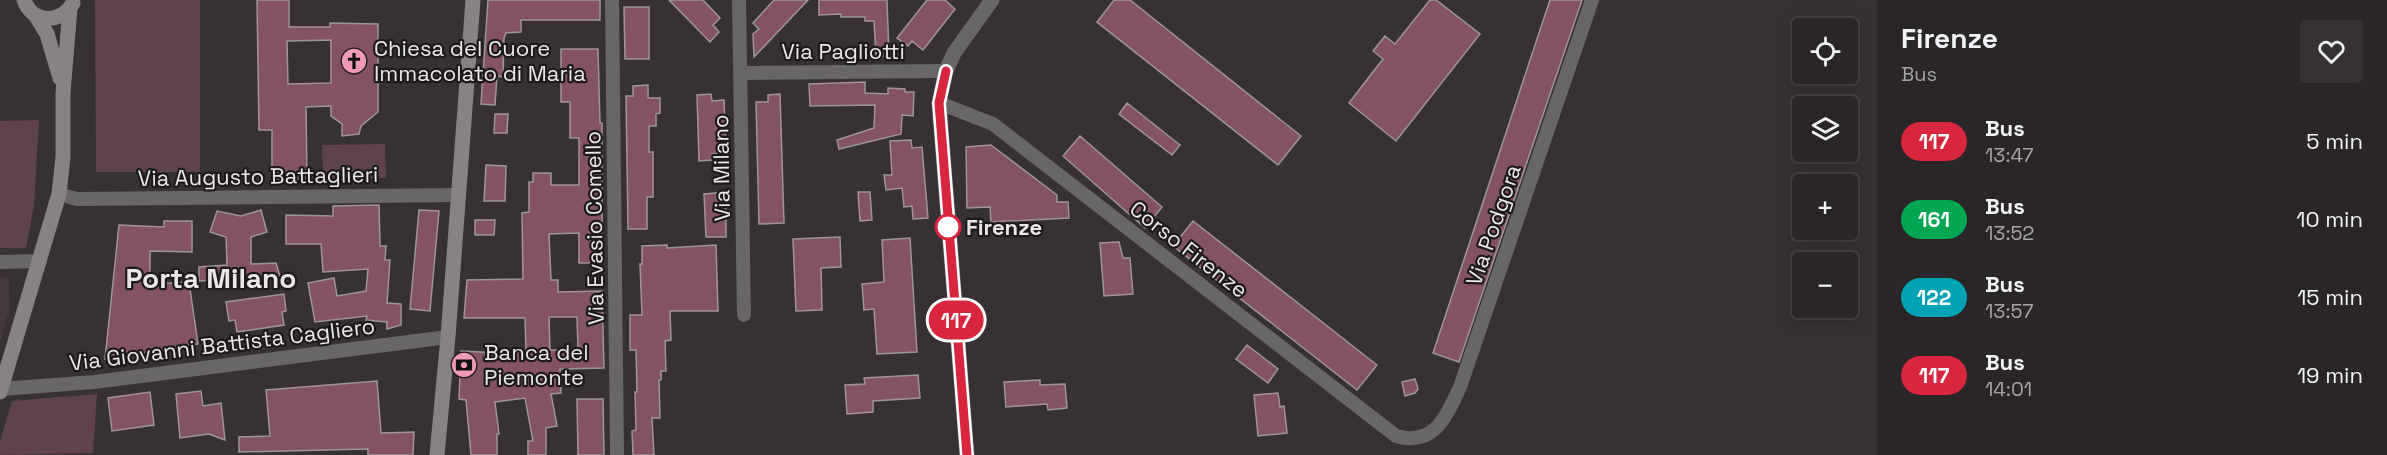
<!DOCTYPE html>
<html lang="it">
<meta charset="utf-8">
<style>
body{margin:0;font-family:"Space Grotesk",sans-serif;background:#363132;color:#f1f3f6;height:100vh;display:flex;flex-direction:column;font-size:22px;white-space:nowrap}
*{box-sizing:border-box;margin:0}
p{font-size:20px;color:#a5a5a7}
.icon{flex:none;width:33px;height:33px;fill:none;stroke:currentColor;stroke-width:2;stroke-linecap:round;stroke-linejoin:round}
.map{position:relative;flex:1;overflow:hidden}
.drawer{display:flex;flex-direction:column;background:#2a2526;width:510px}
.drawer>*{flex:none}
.badge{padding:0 12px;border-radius:20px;font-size:21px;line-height:39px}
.tools{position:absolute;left:1792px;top:18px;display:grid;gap:12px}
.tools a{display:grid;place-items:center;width:66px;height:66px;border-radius:6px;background:#2a2526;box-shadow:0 3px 15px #0003,0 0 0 2px #464243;font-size:30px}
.map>.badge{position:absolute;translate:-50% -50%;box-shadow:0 0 0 3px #fff}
.round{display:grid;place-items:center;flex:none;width:63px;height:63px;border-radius:6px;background:#363132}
.headline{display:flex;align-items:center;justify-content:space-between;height:102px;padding:0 24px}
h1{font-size:28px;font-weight:700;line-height:45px}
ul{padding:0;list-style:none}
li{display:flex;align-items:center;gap:18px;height:78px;padding:0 24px}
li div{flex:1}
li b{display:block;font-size:22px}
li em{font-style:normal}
li .badge{min-width:66px;font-weight:700;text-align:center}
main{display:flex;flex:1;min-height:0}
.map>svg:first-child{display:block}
</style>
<main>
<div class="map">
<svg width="1877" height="455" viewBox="0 0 1877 455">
<rect width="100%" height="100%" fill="#383133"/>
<!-- built -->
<path fill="#46393c" d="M0,277H9L10,307L0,343Z"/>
<!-- green -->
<path fill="#5f434b" d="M95,0H200V172H96Z
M39,120L34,205L26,248H0V121Z
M385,144L386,178L323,179L322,145Z
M97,394L93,453L0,455V442L12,401Z"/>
<!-- building -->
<path fill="#845362" stroke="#9d9597" stroke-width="1.5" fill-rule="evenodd" d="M257,0H289V27H330V23L378,24V112L361,126L359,134L342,136V124L331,116V106L306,107L307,179H272V130H259ZM331,40V83L288,84L287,41Z
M488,0H600V20H521V32L506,33L504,38L503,77L497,76L495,105L481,104Z
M669,0H703L720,18L713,25L719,32L710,42Z
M774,0H808L754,57L753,34L759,29L753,23Z
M819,0H887L889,56H876L874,21H865V17H841V14L819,15Z
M927,0H945L955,9L923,50L912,41L908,46L897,38Z
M1114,0H1130L1301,136L1278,165L1097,22Z
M1430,0H1436L1480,34L1396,141L1349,103L1383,59L1373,51L1385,36L1395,44Z
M1550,0H1582L1459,362L1433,353Z
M624,7H649V59H625Z
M561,49H598L600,123H602V263H579V233L549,234L551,280H558V292L602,291L604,368L560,369L561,393L551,394L557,426L546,428V455H528V441H533L525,398L495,402L499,434H497V455H471L466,400L459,399L461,351L501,353L526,351L525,318H464L467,280L523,279L522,213L529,212V182H533V173H551V185H579V138H570V102H561ZM549,317H577L578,350H550Z
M865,82V93L888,94V88L905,89V92H914L913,116L902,115L901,134L839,149L837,140L874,128L875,105L810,106L809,84Z
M648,85V98H660V113L656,114V126H649V152H653V197H647V229H628L626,96H633V86Z
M711,94L712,101L724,100L726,154H712V160L699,161L697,95Z
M780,94L784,223L759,224L756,102H768V95Z
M1127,103L1180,145L1172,155L1119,114Z
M495,114H508L507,133H494Z
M1080,136L1162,207L1145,228L1063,156Z
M911,140L912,148L922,147L928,218L913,219L912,206L904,207L902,188L886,190L884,175H892L890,141Z
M991,145L1057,195V202H1068L1069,218L991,222L990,207L967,208L966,147Z
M486,165L506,166L505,201H484Z
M726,192V237H706L704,194Z
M858,192H870L872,220L860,221Z
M379,205L380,246H386L385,260H390L387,303L401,304V325L387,329V322L366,320L367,316L315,322L308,283L334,278L337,296L366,291L368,269L323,272L321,244H286V215L333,216V206Z
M261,210L267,232L251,237V264L276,263L280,276L199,281V267L227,265L226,237L210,232L217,211L241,216Z
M419,210L439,211L430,311L410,309Z
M475,220H495L494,235H475Z
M164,221H192V252L150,251V284L189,282L198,344L105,359L119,225L164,227Z
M1193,221L1377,365L1357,390L1173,246Z
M840,237L841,267L821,268L822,310L796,311L793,239Z
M910,238L917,352L877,354L874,309L864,310L862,284L884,282L882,240Z
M1119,242L1123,258H1130L1133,294L1104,296L1100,243Z
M667,245V248L716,245L718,311H670L671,340L665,341L666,371H661V380H659L660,418H652L654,455H633L632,431L636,430L635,392H637L636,350H630V315H642L640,264H642V246Z
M284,294L286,311L282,312L284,325L237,332L235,320L229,321L226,302Z
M1247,345L1278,369L1268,383L1236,359Z
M918,375L920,398L873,401V412L847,414L845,385L865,384L864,378Z
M1415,379L1418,389L1415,393L1405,396L1402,382Z
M1040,380V385L1065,384L1067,408L1048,410L1047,404L1006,407L1004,382Z
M377,381L381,433L414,432L413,455H368V449L239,452V437L270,436L266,390Z
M201,391L203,406L221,403L225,440L209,434L180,438L176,394Z
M150,392L154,425L112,431L108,398Z
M1278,393L1280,407L1284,406L1287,433L1258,436L1254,395Z
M577,399H603L604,455H578Z"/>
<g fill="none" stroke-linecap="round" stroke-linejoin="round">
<!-- minor -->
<path stroke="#696667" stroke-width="14" d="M612,0L617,455
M739,0L744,315
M740,73L946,71
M939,103L993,124L1396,436C1435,447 1446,416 1460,387L1592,0
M59,194L77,199L459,195
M0,262L40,261
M1,389L94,382L448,337"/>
<!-- tertiary -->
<path stroke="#696667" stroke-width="15" d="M967,455L939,103L946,71L954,53L992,0"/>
<!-- secondary -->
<path stroke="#878283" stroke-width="15" d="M24,0C32,24 62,24 73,3
M36,16L47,34L60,78
M0,392L59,194L63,157V93L70,8
M437,455L448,337L473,0"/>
</g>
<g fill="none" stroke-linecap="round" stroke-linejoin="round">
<!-- line casing -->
<g stroke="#fff" stroke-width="14">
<path id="line" d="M946,71L939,103L967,455"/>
</g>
<!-- line -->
<use href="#line" stroke="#d7263d" stroke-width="9"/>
</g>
<!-- icons -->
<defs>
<g id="church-disc" transform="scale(1.35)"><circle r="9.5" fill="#f09ab5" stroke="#1d1a1b"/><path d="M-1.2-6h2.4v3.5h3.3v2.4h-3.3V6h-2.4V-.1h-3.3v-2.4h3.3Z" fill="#111"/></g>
<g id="bank-disc" transform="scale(1.35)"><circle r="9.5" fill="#f09ab5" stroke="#1d1a1b"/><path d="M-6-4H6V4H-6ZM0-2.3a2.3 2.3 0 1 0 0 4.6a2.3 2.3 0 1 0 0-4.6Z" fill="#111"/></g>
</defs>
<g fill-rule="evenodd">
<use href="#church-disc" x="354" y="61"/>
<use href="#bank-disc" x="464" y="365"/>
</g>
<!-- markers -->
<circle fill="#fff" stroke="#d7263d" stroke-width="3" cx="948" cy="227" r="12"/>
<g text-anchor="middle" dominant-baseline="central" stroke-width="4.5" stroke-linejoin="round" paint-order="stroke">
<!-- poi labels -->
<g font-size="22" fill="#ebe7e8" stroke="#1d1a1b" text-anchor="start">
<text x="374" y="48">Chiesa del Cuore<tspan x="374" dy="25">Immacolato di Maria</tspan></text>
<text x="484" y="352">Banca del<tspan x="484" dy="25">Piemonte</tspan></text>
</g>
<!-- street labels -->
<g font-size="22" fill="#ebe7e8" stroke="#1d1a1b">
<text x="843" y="51">Via Pagliotti</text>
<text transform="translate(721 168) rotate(-91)">Via Milano</text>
<text transform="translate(258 176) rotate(-1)">Via Augusto Battaglieri</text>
<text transform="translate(1493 225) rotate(-71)">Via Podgora</text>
<text transform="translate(594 228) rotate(-91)">Via Evasio Comello</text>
<text transform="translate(1189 249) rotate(38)">Corso Firenze</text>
<text transform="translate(222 344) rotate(-7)">Via Giovanni Battista Cagliero</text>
</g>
<!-- stop labels -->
<g font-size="22" font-weight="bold" fill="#ebe7e8" stroke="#1d1a1b" text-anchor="start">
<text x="966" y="227">Firenze</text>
</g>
<!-- district labels -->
<g font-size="28" font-weight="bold" fill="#ebe7e8" stroke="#1d1a1b">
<text x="211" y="278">Porta Milano</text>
</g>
</g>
</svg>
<div class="tools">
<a><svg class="icon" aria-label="locate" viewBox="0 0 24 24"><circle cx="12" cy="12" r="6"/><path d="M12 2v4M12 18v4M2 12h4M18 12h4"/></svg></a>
<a><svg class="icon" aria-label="layers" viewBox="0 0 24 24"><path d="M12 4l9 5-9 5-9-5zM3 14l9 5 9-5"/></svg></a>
<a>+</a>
<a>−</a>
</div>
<b class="badge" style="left:956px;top:320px;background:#d7263d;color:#fff">117</b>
</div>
<section class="drawer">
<div class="headline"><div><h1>Firenze</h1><p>Bus</p></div><a class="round"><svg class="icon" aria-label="heart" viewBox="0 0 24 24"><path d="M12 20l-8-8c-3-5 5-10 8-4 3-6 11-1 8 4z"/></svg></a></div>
<ul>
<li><span class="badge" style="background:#d7263d;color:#fff">117</span><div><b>Bus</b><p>13:47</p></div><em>5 min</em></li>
<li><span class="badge" style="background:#00a651;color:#fff">161</span><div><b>Bus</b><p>13:52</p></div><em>10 min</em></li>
<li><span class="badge" style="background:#00a3b4;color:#fff">122</span><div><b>Bus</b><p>13:57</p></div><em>15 min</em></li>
<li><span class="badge" style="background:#d7263d;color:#fff">117</span><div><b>Bus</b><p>14:01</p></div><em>19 min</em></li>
</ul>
</section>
</main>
